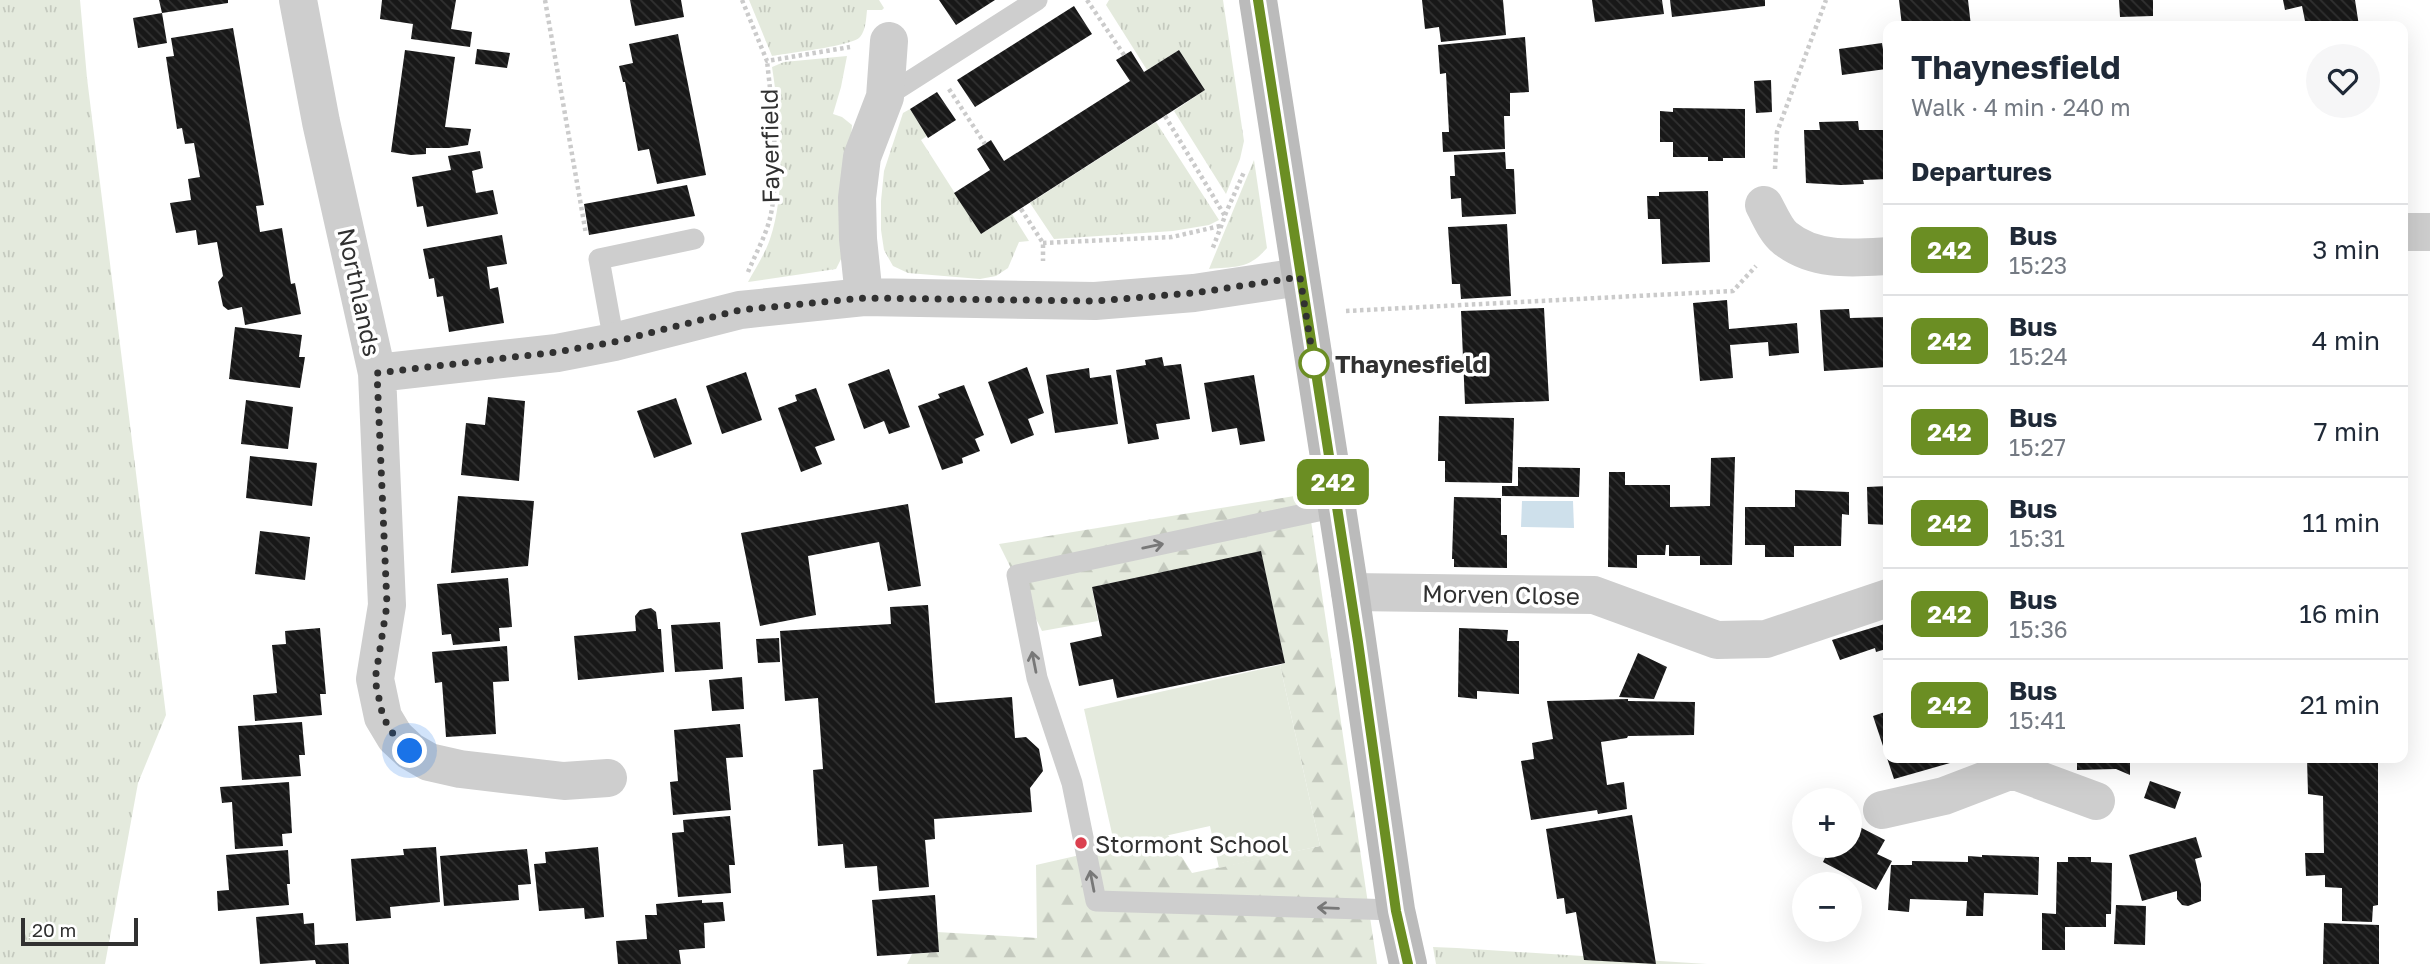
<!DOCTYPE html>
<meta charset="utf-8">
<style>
body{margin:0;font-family:"Golos Text",sans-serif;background:#f6f6f7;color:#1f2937;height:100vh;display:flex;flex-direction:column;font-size:26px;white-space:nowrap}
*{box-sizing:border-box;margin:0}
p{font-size:23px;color:#747a83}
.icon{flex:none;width:38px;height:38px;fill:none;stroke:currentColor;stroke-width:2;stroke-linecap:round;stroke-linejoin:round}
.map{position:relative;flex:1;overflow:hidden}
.sheet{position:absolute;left:1883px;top:21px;width:525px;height:742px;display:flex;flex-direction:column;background:#fff;border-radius:14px;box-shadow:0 7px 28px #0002}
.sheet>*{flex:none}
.badge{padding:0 14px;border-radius:10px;font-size:24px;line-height:46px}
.controls{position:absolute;left:1792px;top:788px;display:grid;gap:14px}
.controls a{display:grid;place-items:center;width:70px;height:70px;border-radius:50%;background:#fff;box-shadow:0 7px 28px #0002;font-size:35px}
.scale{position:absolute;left:21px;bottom:18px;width:117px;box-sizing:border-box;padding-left:7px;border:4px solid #313131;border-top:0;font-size:19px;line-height:24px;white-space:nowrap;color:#313131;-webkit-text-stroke:5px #fff;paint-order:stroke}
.you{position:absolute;width:35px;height:35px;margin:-18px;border:5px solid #fff;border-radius:50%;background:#1a73e8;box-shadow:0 0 0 10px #1a73e833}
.map>.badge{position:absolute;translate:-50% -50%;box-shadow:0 0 0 4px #fff}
h2{padding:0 28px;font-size:26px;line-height:63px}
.round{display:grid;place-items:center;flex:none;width:74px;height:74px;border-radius:37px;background:#f6f6f7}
.overview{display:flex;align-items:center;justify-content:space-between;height:119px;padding:0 28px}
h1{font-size:33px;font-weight:700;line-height:52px}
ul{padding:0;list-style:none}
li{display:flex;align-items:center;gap:21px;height:91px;padding:0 28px;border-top:2px solid #e0e1e3}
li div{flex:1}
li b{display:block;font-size:26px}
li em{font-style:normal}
li .badge{min-width:77px;font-weight:700;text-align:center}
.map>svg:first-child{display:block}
</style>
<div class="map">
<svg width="2430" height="964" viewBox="0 0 2430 964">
<defs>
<pattern id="grass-tufts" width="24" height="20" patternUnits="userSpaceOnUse" patternTransform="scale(1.75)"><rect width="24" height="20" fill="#e4eadd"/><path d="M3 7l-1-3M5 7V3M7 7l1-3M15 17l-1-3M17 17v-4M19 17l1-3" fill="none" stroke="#c4c9be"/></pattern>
<pattern id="forest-firs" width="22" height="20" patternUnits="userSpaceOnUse" patternTransform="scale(1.75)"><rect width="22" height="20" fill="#e4eadd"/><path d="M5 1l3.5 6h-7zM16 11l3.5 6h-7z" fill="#c4c9be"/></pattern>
<pattern id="building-back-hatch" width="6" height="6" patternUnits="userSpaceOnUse" patternTransform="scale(1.75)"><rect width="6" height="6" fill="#181818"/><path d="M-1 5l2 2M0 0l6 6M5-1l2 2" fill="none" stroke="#313131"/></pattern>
</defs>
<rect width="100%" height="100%" fill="#fff"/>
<!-- grass -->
<path fill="url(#grass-tufts)" d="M0,0H80L87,78L166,715L138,783L105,964H0Z
M749,0H879L884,8L882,10H867C866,19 866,30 860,37C853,46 788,53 772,56Z
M1109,0H1223L1244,141L1240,159L1226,194L1174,111L1205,90L1179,50L1147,70L1106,5Z
M847,56L841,87L833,114L842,117L852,125L843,255L836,269L748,282C755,269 765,254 770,239C787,190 780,118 772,67L784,62Z
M910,109L927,136L921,140L981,234L1012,214L1029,241L1019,242L1008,268L996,276L980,279L908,273L893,266L884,250L881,230V201L884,171L903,113Z
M1156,122L1219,220L1209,225L1173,231L1054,239L1030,203Z
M1254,160L1267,248C1248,270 1236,266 1209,269Z
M1433,947L1457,948L1707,964H1436Z"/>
<!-- forest -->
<path fill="url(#forest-firs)" d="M1307,494L1377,964H907L912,954L939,952L937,932L1037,938L1036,865L1168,835L1192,873L1320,846L1280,665L1285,663L1261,552L1092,587L1098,621L1042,631L999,544Z"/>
<!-- pitch -->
<path fill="#e4eadd" d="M1280,665L1320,846L1219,868L1210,826L1115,847L1084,709Z"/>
<!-- water -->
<path fill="#cee0eb" d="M1522,501H1573L1574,528L1521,527Z"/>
<!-- building -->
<path fill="url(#building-back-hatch)" d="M159,0H228V3L162,13Z
M382,0H456L451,29L472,32L470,47L411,39L413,24L380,19Z
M630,0H681L684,17L635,26Z
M939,0H995L956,25Z
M1422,0H1503L1506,35L1441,42L1439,27L1425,29Z
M1592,0H1662L1664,14L1595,22Z
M1670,0H1765V6L1672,17Z
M1899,0H1968L1971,26H1946V24L1902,26Z
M2119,0H2153V16L2120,17Z
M2283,0H2355L2359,26H2306L2302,6L2285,10Z
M1074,6L1092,34L975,107L957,80Z
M162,13L167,43L138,48L133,18Z
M233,28L264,205L256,206L260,232L282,228L291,284L295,283L301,314L245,325L242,307L228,310L223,306L218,282L223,276L217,242L198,245L196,230L176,233L170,203L191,200L188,179L200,177L194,143L185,144L182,128L177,129L166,57L174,56L171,38Z
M678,34L706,175L657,184L649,149L638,151L625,82H623L619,66L633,63L629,44Z
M1525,37L1529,92L1510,93V116H1504L1505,149L1443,152L1442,132H1449L1446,73L1440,74L1438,45Z
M1882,43L1886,69L1842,75L1839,49Z
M477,49L510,53L507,68L475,64Z
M405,50L455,57L445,127L471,129L468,145L449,148H426V154L411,155L391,152Z
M1179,50L1205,90L981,234L954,193L990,170L977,149L991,140L1004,161L1130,81L1116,60L1131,51L1144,72Z
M1771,80L1772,112L1756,113L1754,81Z
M937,92L956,120L928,138L910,109Z
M1673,108L1745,109V158H1723V161H1708V157H1673V142H1660V111L1673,112Z
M1858,121L1859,130H1888V179L1863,180L1864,184L1841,185L1806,183L1804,130H1820L1819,122Z
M480,151L483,168L472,171L476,193L493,190L498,214L427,227L423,206L417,207L412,177L451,170L448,156Z
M1505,152L1506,169H1514L1516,214L1462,217L1461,198L1451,199L1450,176H1455L1454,155Z
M687,185L695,216L589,235L584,204Z
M1708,191L1710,262L1662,264L1660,219H1648L1647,196H1659V192Z
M1507,224L1511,296L1461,299L1460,284H1452L1448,227Z
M502,235L507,264L487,267L490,289L498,287L504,323L449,332L443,296L437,297L434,278L429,279L423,249Z
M1727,300L1729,329L1797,323L1799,353L1769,356L1768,342L1730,345L1733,378L1700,381L1693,303Z
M1544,308L1549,401L1465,404L1461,311Z
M1849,309L1850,318L1888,317V367L1824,371L1820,310Z
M235,327L302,335L299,357H305L300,388L229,379Z
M1162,357L1164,366L1181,364L1190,419L1156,424L1159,439L1128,444L1116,370L1146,365L1145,360Z
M1027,367L1044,413L1028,419L1034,435L1011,444L988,382Z
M1089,368L1090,378L1111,375L1118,424L1055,433L1046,375Z
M889,369L910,427L889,434L884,421L864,429L848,384Z
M746,372L762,420L722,434L706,386Z
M1254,375L1265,441L1240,445L1237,428L1212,432L1204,383Z
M964,385L984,435L975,439L980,451L962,458L963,463L942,470L918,406L940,398L938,394Z
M816,388L835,440L815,447L822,464L801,472L778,408L797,401L795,395Z
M488,397L525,401L519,481L461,475L466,423L485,425Z
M676,398L692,444L654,458L637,411Z
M246,400L293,407L288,449L241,444Z
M1439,416L1514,418L1512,483L1445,482V461H1438Z
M250,456L317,463L312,506L246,498Z
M1735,457L1732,565H1700V556H1669V545H1666L1665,555H1637V568L1608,567L1609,472H1625V485H1670V507L1710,506L1711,458Z
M1518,467L1580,468L1579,497L1502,496V486H1518Z
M1888,486V525L1868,524L1867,487Z
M1795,490L1849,492V515L1842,514L1841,546H1794V557H1765V545H1745V507H1795Z
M458,496L534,501L528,566L451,573Z
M1454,497L1501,498V535H1507V568L1454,567V559H1452Z
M908,504L921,586L888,591L879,542L808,556L816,615L760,626L741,533Z
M260,531L310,537L305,580L255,574Z
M1261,551L1285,663L1117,698L1113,679L1079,686L1070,643L1102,636L1092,587Z
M508,578L512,627L499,628L500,641L453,645L451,634L442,635L437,584Z
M928,605L935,703L1012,697L1015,738L1026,737L1039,749L1043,771L1030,788L1032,812L934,819L935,839L925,840L929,887L879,891L877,866L845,868L843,844L818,846L813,770L823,769L818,698L785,701L780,631L891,624L890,607Z
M651,608L656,612L658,629H661L664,672L578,680L574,636L636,631L635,616L640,610Z
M720,622L723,669L675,672L671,625Z
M1888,623V654L1886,649L1876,652L1875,648L1840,660L1832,640Z
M320,628L326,694H320L322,715L255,721L253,695L277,693L272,645L286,644L285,631Z
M1459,628L1508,630L1507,641H1519V694L1477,691V699L1458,697Z
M779,638L780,662L758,663L756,639Z
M507,646L509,681L493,682L496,734L446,737L442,682L435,683L432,652Z
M1638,653L1667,667L1654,699L1619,697Z
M742,677L744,709L712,711L709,680Z
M1628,699V701L1695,702L1694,735L1628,736L1627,738L1601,742L1607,785L1624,782L1627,809L1598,814L1597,810L1531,820L1521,761L1534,759L1532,743L1553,739L1547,701Z
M1888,711V758H1948L1950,763L1894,779L1873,716Z
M302,722L305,755H299L301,776L242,780L238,726Z
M740,724L743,757L726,758L731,810L673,815L670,782L678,781L674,730Z
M2077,758H2130V775L2116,769L2077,770Z
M2307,758H2378V905L2373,906L2372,922L2342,921V888L2325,887V875L2306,876L2305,853H2324L2323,796L2308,794Z
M2150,781L2181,792L2175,809L2144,798Z
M289,782L292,833L282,834L283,846L235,849L232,802L222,803L220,787Z
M1632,815L1656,964L1584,960L1576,912L1566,914L1564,898L1557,899L1546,829Z
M730,816L735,865H729L731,893L678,897L672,833L684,832L683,820Z
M1850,822L1885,840L1877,854L1892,861L1876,890L1823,862L1831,845H1850Z
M2196,837L2202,857L2195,859L2201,884V901L2188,906L2182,905L2177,899V891L2142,901L2129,855Z
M436,847L440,902L390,907L391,918L356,921L351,859L404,855L403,849Z
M598,847L604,917L585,919L584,908L539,911L534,864L546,863L545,852Z
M527,849L531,884L518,885L519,900L444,906L440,856Z
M288,850L290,884H287L289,905L218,911L217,891L229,890L226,855Z
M1982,855L2039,857L2038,895L1984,893L1983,916H1966L1967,901L1910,899L1909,912L1888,910L1891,865H1912V861L1968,862V856L1982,857Z
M2068,857H2091V862L2112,863L2111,914H2106V927H2065V950H2042V913L2056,914L2057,862H2068Z
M935,895L939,952L877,956L872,900Z
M702,900V903L723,902L725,921L704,923L705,948L679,950L681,964H618L616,941L647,939L645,915H657L656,904Z
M2116,905L2146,906L2145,945L2114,944Z
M303,913L304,924L314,923L315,945L348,943L349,964H316L315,960L260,964L256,917Z
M2324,923L2379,925V964H2323Z"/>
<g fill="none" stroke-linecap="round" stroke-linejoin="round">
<!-- path -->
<path stroke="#cbcbcb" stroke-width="4.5" stroke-dasharray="3.5 3.5" stroke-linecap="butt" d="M545,0L586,234
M742,0L767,61L850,47
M1087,0L1124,55
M949,89L985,144
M1165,116L1225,216L1212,250
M1775,169L1777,132L1826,0
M1021,209L1043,243V261
M1225,215L1244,172
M1043,243L1172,237L1220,226
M748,272C755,255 764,239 769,222C781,179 772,106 767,61
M1346,311L1733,291L1756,266"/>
<!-- lane -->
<path stroke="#cecece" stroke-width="21" d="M885,97L1037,0
M614,342L599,259L694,239
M1337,507L1017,575L1037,678L1072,783L1096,901L1396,910"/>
<!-- street -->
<path stroke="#cecece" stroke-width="38" d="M298,0L321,122L377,373L387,605L375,679L383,717L395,737L410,751L429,762L460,769L564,781L608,778
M1764,205C1770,216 1776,231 1785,238C1814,262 1854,258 1888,256
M2403,232H2430
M864,297L858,239L857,198L862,157L885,97L889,41
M377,373L557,353L614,342L740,310L864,297L1095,301L1194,293L1300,277
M1350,592L1594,595L1717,640L1766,639L1888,598
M2012,770L2096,801
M1882,810L1944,796L2012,770V758"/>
<!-- secondary -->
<path stroke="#bbb" stroke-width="38" d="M1258,0L1350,592L1396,910L1408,964"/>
</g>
<!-- one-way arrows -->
<defs><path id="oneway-shaft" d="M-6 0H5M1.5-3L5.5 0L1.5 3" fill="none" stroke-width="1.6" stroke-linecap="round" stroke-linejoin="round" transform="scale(1.75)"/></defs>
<g stroke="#787878">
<use href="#oneway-shaft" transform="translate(1153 546) rotate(-12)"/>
<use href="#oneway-shaft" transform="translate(1034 662) rotate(-101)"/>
<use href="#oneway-shaft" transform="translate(1092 881) rotate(-101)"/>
<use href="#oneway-shaft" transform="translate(1328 908) rotate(-178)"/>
</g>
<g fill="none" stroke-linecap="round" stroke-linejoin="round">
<!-- line casing -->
<g stroke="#fff" stroke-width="16">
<path id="line" d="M1258,0L1358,642L1396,911L1408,964"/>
</g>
<!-- line -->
<use href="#line" stroke="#6b8e23" stroke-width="10"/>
<!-- walk -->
<path stroke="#313131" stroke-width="7" stroke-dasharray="0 12.6" d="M410,751L395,737L383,717L375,680L387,605L377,373L557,352L614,342L740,310L864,298L1095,301L1194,293L1300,277L1315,370L1314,363"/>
</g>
<!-- markers -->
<circle fill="#fff" stroke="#6b8e23" stroke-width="3.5" cx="1314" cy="363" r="14"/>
<circle fill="#db404f" stroke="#fff" stroke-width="2.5" cx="1081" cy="843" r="7"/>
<g text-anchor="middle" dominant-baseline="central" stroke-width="7" stroke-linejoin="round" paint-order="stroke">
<!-- street labels -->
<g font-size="24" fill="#313131" stroke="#fff">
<text transform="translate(769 146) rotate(-91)">Fayerfield</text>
<text transform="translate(360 292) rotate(78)">Northlands</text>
<text transform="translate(1501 594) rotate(1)">Morven Close</text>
</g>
<!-- stop labels -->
<g font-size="24" font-weight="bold" fill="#313131" stroke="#fff" text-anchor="start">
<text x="1335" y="363">Thaynesfield</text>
</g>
<!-- poi labels -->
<g font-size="24" fill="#313131" stroke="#fff" text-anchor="start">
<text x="1095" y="843">Stormont School</text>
</g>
</g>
</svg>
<div class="controls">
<a>+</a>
<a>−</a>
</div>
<div class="scale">20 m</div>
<div class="you" style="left:410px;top:751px"></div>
<b class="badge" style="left:1333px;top:482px;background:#6b8e23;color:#fff">242</b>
<section class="sheet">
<div class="overview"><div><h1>Thaynesfield</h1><p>Walk · 4 min · 240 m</p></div><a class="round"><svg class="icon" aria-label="heart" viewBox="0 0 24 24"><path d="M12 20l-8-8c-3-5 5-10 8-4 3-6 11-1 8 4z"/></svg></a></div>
<h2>Departures</h2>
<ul>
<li><span class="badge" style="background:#6b8e23;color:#fff">242</span><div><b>Bus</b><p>15:23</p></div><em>3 min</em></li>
<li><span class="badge" style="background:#6b8e23;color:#fff">242</span><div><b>Bus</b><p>15:24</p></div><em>4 min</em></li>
<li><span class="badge" style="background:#6b8e23;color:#fff">242</span><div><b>Bus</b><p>15:27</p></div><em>7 min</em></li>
<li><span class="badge" style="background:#6b8e23;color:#fff">242</span><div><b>Bus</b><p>15:31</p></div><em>11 min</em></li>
<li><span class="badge" style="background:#6b8e23;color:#fff">242</span><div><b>Bus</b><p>15:36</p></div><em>16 min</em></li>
<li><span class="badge" style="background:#6b8e23;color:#fff">242</span><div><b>Bus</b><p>15:41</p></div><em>21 min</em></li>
</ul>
</section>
</div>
